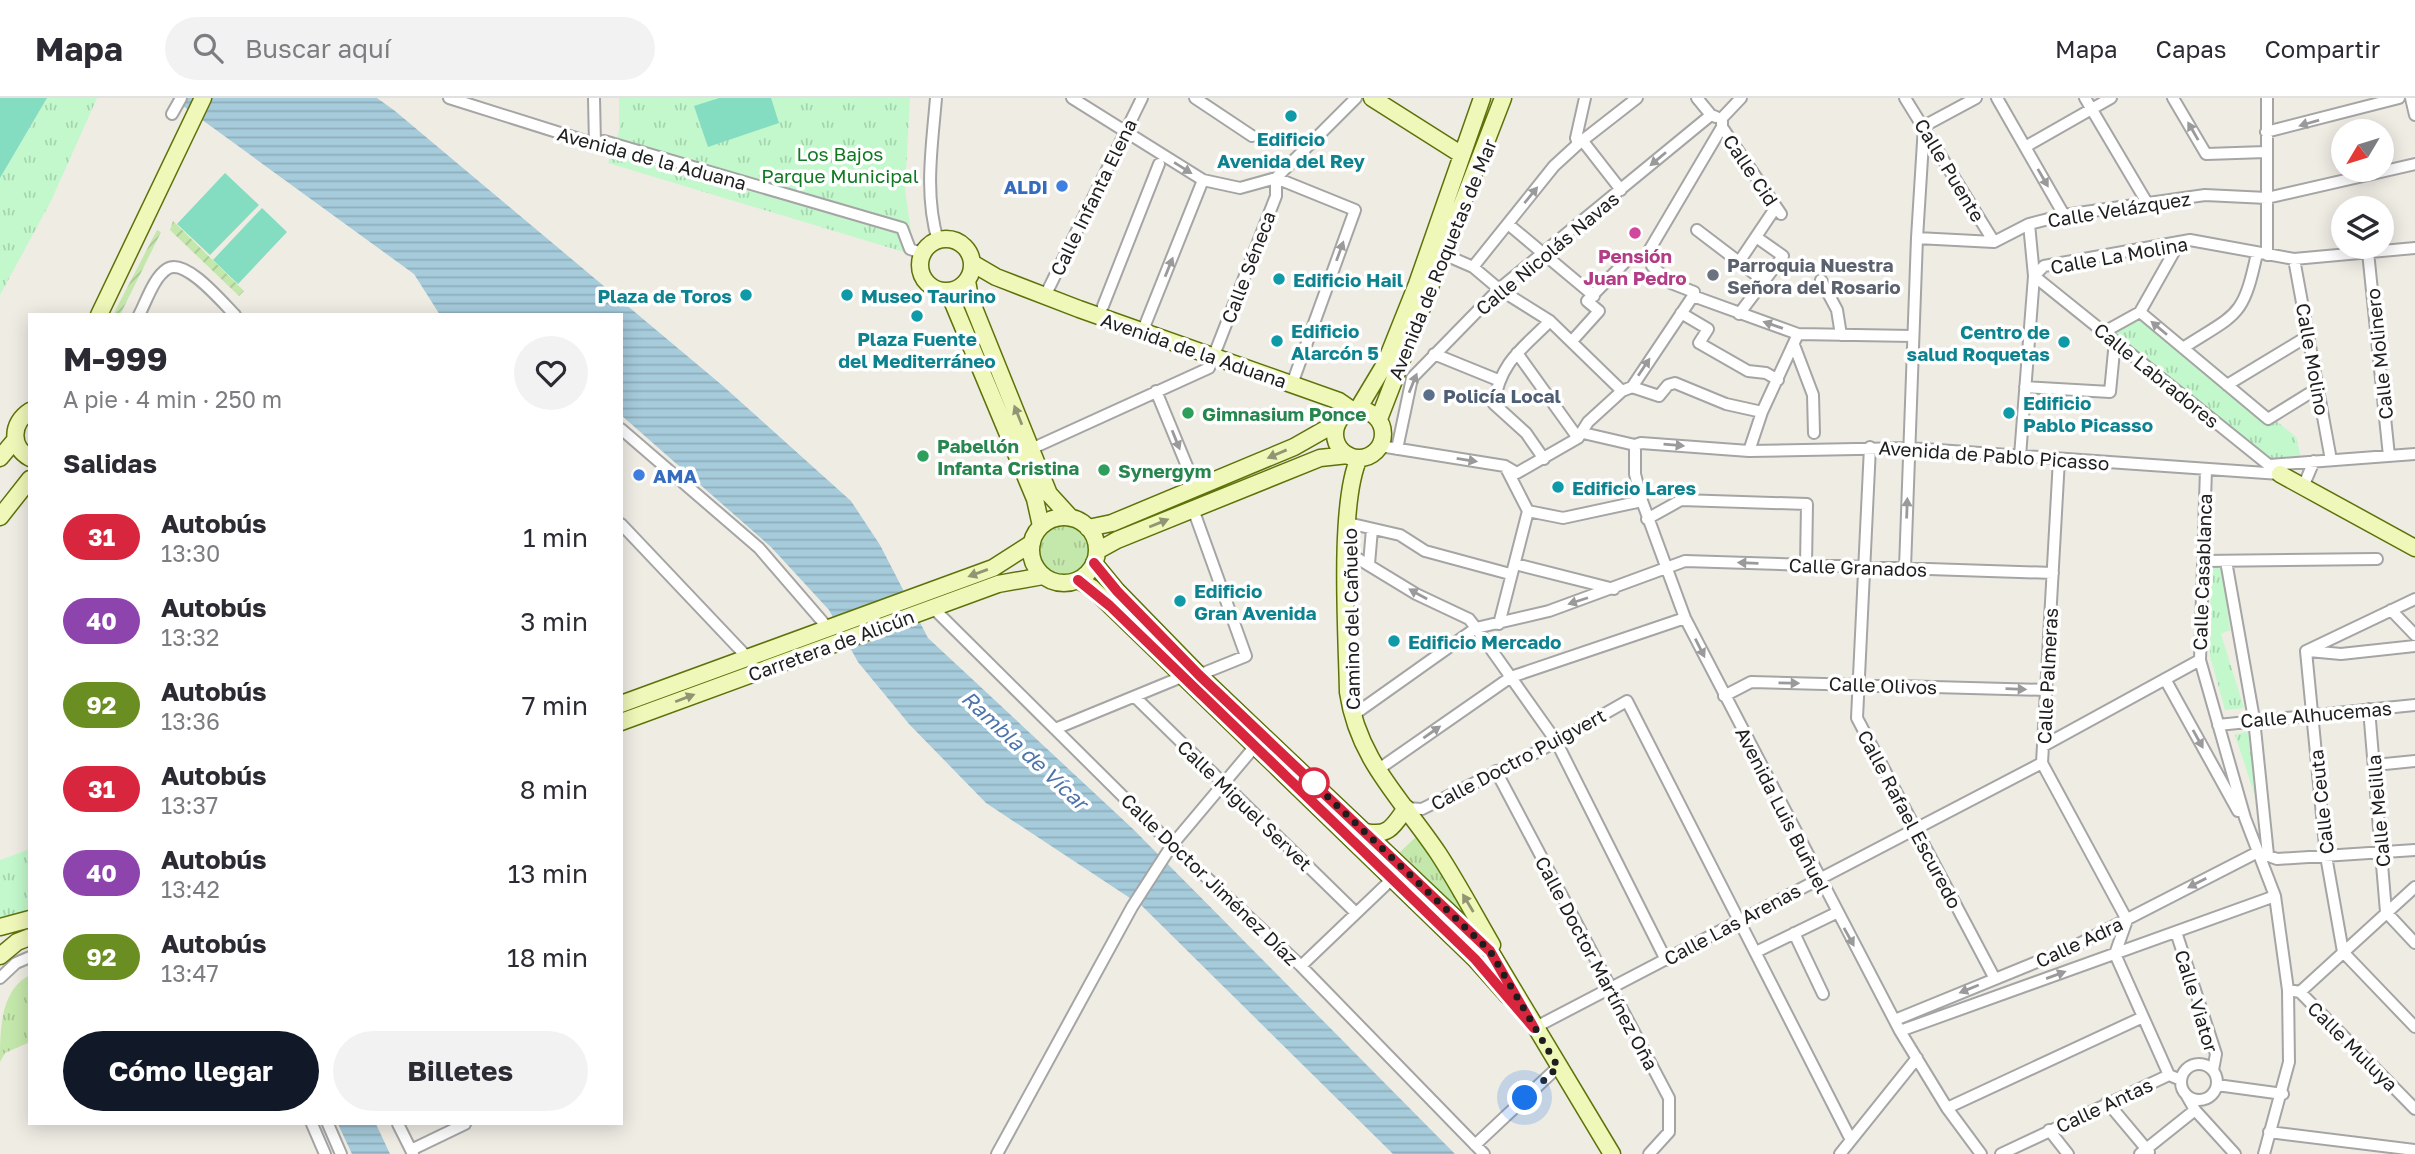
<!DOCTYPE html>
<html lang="es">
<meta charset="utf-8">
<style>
body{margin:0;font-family:"Golos Text",sans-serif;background:#f2f2f3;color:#2b2b33;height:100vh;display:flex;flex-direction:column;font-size:26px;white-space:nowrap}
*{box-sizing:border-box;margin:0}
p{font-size:23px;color:#7c7c81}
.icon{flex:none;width:38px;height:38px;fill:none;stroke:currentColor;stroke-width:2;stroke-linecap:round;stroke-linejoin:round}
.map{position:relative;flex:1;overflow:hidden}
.side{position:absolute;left:28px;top:215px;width:595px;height:812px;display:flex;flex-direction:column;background:#fff;border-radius:0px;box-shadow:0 4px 18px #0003}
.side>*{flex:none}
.badge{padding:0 14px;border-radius:23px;font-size:24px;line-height:46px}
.needle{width:46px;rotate:232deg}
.tools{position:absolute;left:2331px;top:21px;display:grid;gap:14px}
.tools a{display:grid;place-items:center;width:63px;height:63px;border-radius:50%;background:#fff;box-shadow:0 4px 18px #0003;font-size:35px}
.you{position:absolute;width:35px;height:35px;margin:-18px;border:5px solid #fff;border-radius:50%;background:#1a73e8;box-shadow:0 0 0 10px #1a73e833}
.map>.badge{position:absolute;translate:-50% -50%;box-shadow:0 0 0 4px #fff}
h2{padding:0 35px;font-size:26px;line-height:63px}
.round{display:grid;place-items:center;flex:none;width:74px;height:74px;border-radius:37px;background:#f2f2f3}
.headline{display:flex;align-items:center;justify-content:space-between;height:119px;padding:0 35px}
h1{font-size:33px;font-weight:700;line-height:52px}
.primary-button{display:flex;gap:14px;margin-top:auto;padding:14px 35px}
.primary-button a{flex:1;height:80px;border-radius:42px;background:#111827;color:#fff;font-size:28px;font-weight:700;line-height:80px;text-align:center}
.primary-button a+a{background:#f2f2f3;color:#2b2b33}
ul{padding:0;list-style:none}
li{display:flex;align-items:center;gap:21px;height:84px;padding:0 35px}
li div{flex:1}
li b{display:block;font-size:26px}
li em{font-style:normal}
li .badge{min-width:77px;font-weight:700;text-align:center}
header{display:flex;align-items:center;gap:42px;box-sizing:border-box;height:98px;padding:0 35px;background:#fff;border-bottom:2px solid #e1e1e2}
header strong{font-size:33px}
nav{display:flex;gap:38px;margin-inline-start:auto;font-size:24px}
.search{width:490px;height:63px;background:#f2f2f3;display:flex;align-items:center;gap:18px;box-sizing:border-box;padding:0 24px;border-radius:38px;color:#7c7c81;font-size:26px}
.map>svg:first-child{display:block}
</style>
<header>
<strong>Mapa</strong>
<div class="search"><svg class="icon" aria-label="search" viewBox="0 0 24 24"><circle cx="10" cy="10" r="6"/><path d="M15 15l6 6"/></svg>Buscar aquí</div>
<nav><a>Mapa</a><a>Capas</a><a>Compartir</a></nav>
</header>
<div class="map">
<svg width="2415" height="1056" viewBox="0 0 2415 1056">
<defs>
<pattern id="grass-tufts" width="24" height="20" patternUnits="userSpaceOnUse" patternTransform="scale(1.75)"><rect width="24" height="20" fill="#c4e7ab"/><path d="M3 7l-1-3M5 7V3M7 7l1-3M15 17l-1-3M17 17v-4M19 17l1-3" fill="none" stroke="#a8c693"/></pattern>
<pattern id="park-tufts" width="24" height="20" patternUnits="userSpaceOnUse" patternTransform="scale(1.75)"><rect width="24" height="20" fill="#c2f8cb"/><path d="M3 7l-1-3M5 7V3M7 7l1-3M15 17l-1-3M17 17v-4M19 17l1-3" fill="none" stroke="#a6d4ae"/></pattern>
<pattern id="garden-furrows" width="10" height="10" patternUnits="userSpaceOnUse" patternTransform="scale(1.75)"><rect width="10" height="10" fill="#c4e7ab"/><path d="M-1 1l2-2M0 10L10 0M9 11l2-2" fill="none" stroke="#a8c693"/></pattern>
<pattern id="water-rules" width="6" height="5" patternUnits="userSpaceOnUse" patternTransform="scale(1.75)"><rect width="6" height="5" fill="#a6cbdb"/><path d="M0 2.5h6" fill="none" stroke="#8eaebc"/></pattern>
</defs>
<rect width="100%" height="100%" fill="#efece4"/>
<!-- grass -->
<path fill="url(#grass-tufts)" d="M1040 452a24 24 0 1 1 48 0a24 24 0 1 1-48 0Z
M1417,738L1485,839L1416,776L1419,773L1400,754Z
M30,877V944L5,955L0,964C0,933 0,892 30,877Z"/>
<!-- park -->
<path fill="url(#park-tufts)" d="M47,0H97L51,103L0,197V80Z
M619,0H910L905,91L914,157L608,65L619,34Z
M2140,214L2296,339L2302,364L2270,367L2104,234Z
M2222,468L2230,532L2221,536L2244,610L2225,612L2210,558L2211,469Z
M2248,633L2258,707L2235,637Z
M30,751V814L0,825V762Z"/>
<!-- garden -->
<path fill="url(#garden-furrows)" d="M173,123L244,193L239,198L170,132Z
M157,132L161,134L121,215L113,217Z"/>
<!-- pitch -->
<path fill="#84dcc1" d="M0,0H47L0,80Z
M719,0H771L779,25L708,49L694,8Z
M225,75L259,107L210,157L177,126Z
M262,110L287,134L238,186L213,162Z"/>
<!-- water -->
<path fill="url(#water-rules)" d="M172,0H377L395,13L723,288L851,403L880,447L928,540L1133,731L1455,1056H1393L1142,808L986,705L909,626L858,564L829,512L771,449L621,317V217H440L414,176Z
M338,1026H376L390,1056H352Z"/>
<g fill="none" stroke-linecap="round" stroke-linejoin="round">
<!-- street casing -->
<g stroke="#a5a5a5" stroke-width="14">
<path id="street" d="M449,0L595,46L604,43L902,130L910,151L924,156
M594,0L595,46
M936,0C932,49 924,96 938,143
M1072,0L1203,82L1240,90L1276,80L1356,0
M1195,0L1252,38
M1697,0L1711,17L1716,19
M1905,0L1994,144
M1997,0L2064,117
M2085,0L2146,103
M2173,0L2206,56L2266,54
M2411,0L2415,17
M172,16L181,0
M1924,28L1976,0
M1722,29L1781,116
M2266,34L2399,0
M1582,42L1621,92
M1578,46L1576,40L1585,0
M2025,49L2111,0
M1508,126L1594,198
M1697,132L1764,183
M1917,140L1994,144L2029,126L2064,117L2205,97L2267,100L2415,66
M2368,154L2389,358
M1443,156L1473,169L1499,191L1550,223L1622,293
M2267,157V0
M2294,161L2331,362
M1739,164L1776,109
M1473,169L1554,68L1578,46L1637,0
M1821,182L1837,212L1841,237
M1045,198L1142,0
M1693,198L1694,194L1671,185L1652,168L1650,151L1722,29V20L1741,0
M1693,198L1798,236L1913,238
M1103,208L1159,66
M2140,214L2179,145
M1681,215L1708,231L1699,245L1748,273L1766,275L1778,282
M1739,216L1783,158L1756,139
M139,217C146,204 154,179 167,171C185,159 222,204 235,217
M1143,232L1203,82
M2104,234L2140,214L2268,321L2318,290
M1572,243L1599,213L1587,203L1626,163
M1794,247L1813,297L1814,335
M2183,250C2237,215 2243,221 2257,155
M1517,255L1578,340
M1434,256L1498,282
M2227,287L2308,238
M1632,289L1659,298L1668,287L1675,285L1726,306L1762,314
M2025,289L2110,294L2115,243
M1156,293L1196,390
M621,331L759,450L828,530
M1583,335L1635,347L1641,345L1749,353L1909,350L2280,376
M1635,347V376L1642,403L1685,520L1900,933L1947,1010L1981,1056
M1380,348L1505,368L1517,375L1578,340L1588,324L1622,293L1632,289L1693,198
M1870,349L1857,620L1995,881
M1031,351L1209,270L1276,98V80L1355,112L1292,286
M1397,351L1412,280L1499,191L1711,17
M1749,353L1762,314L1798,236
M2020,358L2034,178L2029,126
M1544,361L1526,335L1494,306C1500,264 1522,251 1550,223
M2059,361L2042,665L2127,822L2115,856L2169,977L2181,982
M2270,367L2415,356
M2206,371L2200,562L2245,720L2275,798L2288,892L2289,964L2264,1056
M2280,376L2034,178L2044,168L2190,142L2294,161L2415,150
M2303,389L2314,363
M1193,411L1246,558L1199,577
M1528,413L1563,420L1642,403
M1647,421L1681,402L1807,406L1806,467
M1348,425L1400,437L1425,453L1510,476
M621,426L748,560
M1347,454L1416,496L1469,521L1476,530L1556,643L1666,862
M2203,463L2377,461
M2226,463L2254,621L2268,757
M1369,466L1372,431
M1515,466L1614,491
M1905,470L1917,140L1924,28
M933,510L1172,747L1301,868L1484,1056
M2391,512L2415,537
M1499,526L1528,413L1505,368
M2306,553L2326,758L2343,854L2415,929
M2306,553L2415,501
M2309,553L2341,556L2415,548
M2165,581L2238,713
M1724,598L1751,584L2046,592
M1135,599L1356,815
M2369,611L2386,814L2415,845
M1352,618L1476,530L1549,513L1685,463L2053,475
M2218,627L2415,607
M1055,631L1184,578
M2043,648L2200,562
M2375,667L2415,663
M1376,673L1511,579L1685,520
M1496,673L1669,1000V1034L1649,1056
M1406,710L1422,711L1541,652L1627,603L1851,1042
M2176,834L2216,956L2213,972
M1794,835L1823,896
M1756,854L1836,815
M1301,868L1392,781
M0,880L16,865L30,859
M2288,892L2300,894L2415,1011
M2300,894L2415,789
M1895,922L2071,850L2258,754L2277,761L2415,752
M1534,930L2042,665
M1900,933L2275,798
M2181 984a18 18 0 1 1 36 0a18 18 0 1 1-36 0Z
M2217,987L2283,996
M2187,998L2195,1012L2235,1056
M2107,1004L2149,1054
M1947,1010L2143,919
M312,1026L325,1056
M328,1026L341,1056
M398,1026L413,1056
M2049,1032L2068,1056
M2269,1034L2415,1052
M1475,1047L1558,969
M411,1052L465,1026
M997,1056L1132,809L1172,747L1256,647
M1840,1056L1917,960
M2001,1056L2169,977
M2140,1056L2195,1012"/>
</g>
<!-- secondary casing -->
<g stroke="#5d7208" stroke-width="19">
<path id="secondary" d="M1372,0L1462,57
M920 167a26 26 0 1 1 52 0a26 26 0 1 1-52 0Z
M972,165L996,179L1079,211L1339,303L1352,312
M967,183L970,200L1049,396L1071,420
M948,193L1035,401L1041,428
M99,217L203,0
M1358,311L1385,266L1417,186L1482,0
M1335 336a24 24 0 1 1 48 0a24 24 0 1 1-48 0Z
M30,313C11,325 10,349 30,360
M1379,321L1503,0
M0,360L15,342
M1359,360C1338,406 1347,537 1348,594C1358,662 1401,700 1438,755C1457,784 1474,816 1492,847
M2280,376L2415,450
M0,419L30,381
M1031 452a33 33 0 1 1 66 0a33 33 0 1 1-66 0Z
M1088,430L1112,425L1294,349L1338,324
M1097,453L1117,442L1320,360L1348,357
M1094,465L1117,493L1199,577L1490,853L1612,1056
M1078,482L1092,490L1475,861L1508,898
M621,606L993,470L1032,445
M621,624L998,486L1043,478
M1366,734C1389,739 1394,727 1406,710
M0,829L30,821
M0,858L17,844L30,839"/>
</g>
<!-- street -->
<use href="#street" stroke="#fff" stroke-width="10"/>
<!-- secondary -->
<use href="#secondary" stroke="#eff7b9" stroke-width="16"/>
</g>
<!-- one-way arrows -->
<defs><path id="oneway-solid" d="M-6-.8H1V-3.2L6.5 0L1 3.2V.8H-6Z" transform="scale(1.75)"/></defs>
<g fill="#9a9a9a">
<use href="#oneway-solid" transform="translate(2309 25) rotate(164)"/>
<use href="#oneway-solid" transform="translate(2193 33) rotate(-120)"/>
<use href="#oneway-solid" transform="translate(1658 61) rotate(140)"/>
<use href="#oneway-solid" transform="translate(1183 70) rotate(32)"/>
<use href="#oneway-solid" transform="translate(2043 80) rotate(60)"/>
<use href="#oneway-solid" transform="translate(1531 97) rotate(-51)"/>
<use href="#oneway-solid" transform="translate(1340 153) rotate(-70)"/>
<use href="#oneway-solid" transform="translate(1169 169) rotate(-68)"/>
<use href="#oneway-solid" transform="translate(1773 227) rotate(-161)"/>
<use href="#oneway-solid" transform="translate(2159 230) rotate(-140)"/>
<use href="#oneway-solid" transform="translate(1644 269) rotate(-56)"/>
<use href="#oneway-solid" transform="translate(1413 285) rotate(-68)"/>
<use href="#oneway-solid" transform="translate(1176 342) rotate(68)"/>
<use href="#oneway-solid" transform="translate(1674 347) rotate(5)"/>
<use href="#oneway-solid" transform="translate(1467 362) rotate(9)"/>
<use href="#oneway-solid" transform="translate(1907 410) rotate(-88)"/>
<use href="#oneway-solid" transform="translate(1748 465) rotate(-178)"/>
<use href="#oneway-solid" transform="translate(1418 496) rotate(-151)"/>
<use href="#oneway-solid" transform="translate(1578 503) rotate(162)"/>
<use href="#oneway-solid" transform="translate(1700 550) rotate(63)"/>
<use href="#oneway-solid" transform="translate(1789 585) rotate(1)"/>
<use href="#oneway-solid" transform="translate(2016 591) rotate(2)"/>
<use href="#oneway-solid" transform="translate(1432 634) rotate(-35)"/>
<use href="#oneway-solid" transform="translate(2198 641) rotate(61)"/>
<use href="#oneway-solid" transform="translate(2197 785) rotate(153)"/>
<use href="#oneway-solid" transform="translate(1849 839) rotate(61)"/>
<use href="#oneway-solid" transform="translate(2056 877) rotate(-20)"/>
<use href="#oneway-solid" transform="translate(1969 891) rotate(158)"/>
</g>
<g fill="#919573">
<use href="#oneway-solid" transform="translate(1018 317) rotate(-112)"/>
<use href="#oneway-solid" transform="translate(1277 356) rotate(157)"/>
<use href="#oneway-solid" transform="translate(1159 425) rotate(-22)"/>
<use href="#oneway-solid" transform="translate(978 475) rotate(160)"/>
<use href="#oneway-solid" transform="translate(685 600) rotate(-21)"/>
<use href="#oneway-solid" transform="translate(1468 805) rotate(-121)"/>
</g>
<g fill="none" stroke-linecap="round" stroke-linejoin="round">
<!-- line casing -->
<g stroke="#fff" stroke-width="16">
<path id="line" d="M1078,482L1110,508L1475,861L1534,930L1490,853L1199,577L1117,493L1094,465"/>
</g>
<!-- line -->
<use href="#line" stroke="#d7263d" stroke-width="10"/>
<!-- walk -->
<path stroke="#1e1e1e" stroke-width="7" stroke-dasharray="0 12.6" d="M1314,685L1307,679L1490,853L1558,969L1525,1000"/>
</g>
<!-- markers -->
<g fill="#0f9aa8" stroke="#fff" stroke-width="2.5">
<circle cx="1291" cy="18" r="7"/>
<circle cx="1279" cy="181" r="7"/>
<circle cx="746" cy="197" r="7"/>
<circle cx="847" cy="197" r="7"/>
<circle cx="917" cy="218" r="7"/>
<circle cx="1277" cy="243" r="7"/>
<circle cx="2064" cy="244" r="7"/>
<circle cx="2009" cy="315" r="7"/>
<circle cx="1558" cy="389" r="7"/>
<circle cx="1180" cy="503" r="7"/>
<circle cx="1394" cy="543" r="7"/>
</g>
<g fill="#3f7fe0" stroke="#fff" stroke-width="2.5">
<circle cx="1062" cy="88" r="7"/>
<circle cx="639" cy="377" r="7"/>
</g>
<circle fill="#d1479c" stroke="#fff" stroke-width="2.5" cx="1635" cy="135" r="7"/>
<circle fill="#6b7280" stroke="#fff" stroke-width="2.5" cx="1713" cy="177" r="7"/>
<circle fill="#5c6f8a" stroke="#fff" stroke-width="2.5" cx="1429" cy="297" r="7"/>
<g fill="#2e9e5b" stroke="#fff" stroke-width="2.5">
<circle cx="1188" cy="315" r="7"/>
<circle cx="923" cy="358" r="7"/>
<circle cx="1104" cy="372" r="7"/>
</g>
<circle fill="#fff" stroke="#d7263d" stroke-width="3.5" cx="1314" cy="685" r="14"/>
<g text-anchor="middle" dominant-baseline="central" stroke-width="7" stroke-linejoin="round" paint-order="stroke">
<!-- culture labels -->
<g font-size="19" font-weight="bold" fill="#0d838f" stroke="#fff" text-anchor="start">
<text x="1291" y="40" text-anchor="middle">Edificio<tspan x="1291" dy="22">Avenida del Rey</tspan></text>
<text x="1293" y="181">Edificio Hail</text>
<text x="732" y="197" text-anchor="end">Plaza de Toros</text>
<text x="861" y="197">Museo Taurino</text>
<text x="1291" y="232">Edificio<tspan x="1291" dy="22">Alarcón 5</tspan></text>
<text x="2050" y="233" text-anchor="end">Centro de<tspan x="2050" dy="22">salud Roquetas</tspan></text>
<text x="917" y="240" text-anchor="middle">Plaza Fuente<tspan x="917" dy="22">del Mediterráneo</tspan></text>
<text x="2023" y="304">Edificio<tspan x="2023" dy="22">Pablo Picasso</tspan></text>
<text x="1572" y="389">Edificio Lares</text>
<text x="1194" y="492">Edificio<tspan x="1194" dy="22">Gran Avenida</tspan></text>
<text x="1408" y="543">Edificio Mercado</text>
</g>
<!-- park labels -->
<g font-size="19" fill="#0f7921" stroke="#fff">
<text x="840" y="55">Los Bajos<tspan x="840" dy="22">Parque Municipal</tspan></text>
</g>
<!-- street labels -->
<g font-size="19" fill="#1e1e1e" stroke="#fff">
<text transform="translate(652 60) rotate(15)">Avenida de la Aduana</text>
<text transform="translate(1751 72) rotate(56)">Calle Cid</text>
<text transform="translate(1950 72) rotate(59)">Calle Puente</text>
<text transform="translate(1093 99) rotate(-64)">Calle Infanta Elena</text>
<text transform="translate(2119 111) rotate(-9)">Calle Velázquez</text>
<text transform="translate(1547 155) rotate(-40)">Calle Nicolás Navas</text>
<text transform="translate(2119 157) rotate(-10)">Calle La Molina</text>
<text transform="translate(1442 161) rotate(-68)">Avenida de Roquetas de Mar</text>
<text transform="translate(1248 169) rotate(-69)">Calle Séneca</text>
<text transform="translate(1194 252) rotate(19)">Avenida de la Aduana</text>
<text transform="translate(2379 256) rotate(-96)">Calle Molinero</text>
<text transform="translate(2313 261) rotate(80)">Calle Molino</text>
<text transform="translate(2157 277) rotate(39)">Calle Labradores</text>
<text transform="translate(1994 357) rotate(4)">Avenida de Pablo Picasso</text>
<text transform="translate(1858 469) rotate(2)">Calle Granados</text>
<text transform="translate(2202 474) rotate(-88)">Calle Casablanca</text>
<text transform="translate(1351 521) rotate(-91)">Camino del Cañuelo</text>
<text transform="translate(831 547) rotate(-20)">Carretera de Alicún</text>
<text transform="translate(2047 578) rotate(-87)">Calle Palmeras</text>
<text transform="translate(1883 587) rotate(2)">Calle Olivos</text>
<text transform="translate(2316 616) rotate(-5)">Calle Alhucemas</text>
<text transform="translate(1518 661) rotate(-28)">Calle Doctro Puigvert</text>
<text transform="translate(2321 704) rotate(-96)">Calle Ceuta</text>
<text transform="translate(1245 707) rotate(44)">Calle Miguel Servet</text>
<text transform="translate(1783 712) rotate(63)">Avenida Luis Buñuel</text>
<text transform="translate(2378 713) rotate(-95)">Calle Melilla</text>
<text transform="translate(1910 721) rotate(62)">Calle Rafael Escuredo</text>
<text transform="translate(1210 781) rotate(44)">Calle Doctor Jiménez Díaz</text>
<text transform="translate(1732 826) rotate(-28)">Calle Las Arenas</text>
<text transform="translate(2079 844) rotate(-25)">Calle Adra</text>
<text transform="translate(1597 865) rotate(62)">Calle Doctor Martínez Oña</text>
<text transform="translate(2197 903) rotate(73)">Calle Viator</text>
<text transform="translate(2353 948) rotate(45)">Calle Muluya</text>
<text transform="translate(2104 1007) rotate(-25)">Calle Antas</text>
</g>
<!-- shop labels -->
<g font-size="19" font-weight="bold" fill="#366cbe" stroke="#fff" text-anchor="end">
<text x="1048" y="88">ALDI</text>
<text x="653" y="377" text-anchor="start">AMA</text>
</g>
<!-- hotel labels -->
<g font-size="19" font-weight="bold" fill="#b23c85" stroke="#fff">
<text x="1635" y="157">Pensión<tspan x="1635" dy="22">Juan Pedro</tspan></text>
</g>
<!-- worship labels -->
<g font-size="19" font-weight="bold" fill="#5b616d" stroke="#fff" text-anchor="start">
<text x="1727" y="166">Parroquia Nuestra<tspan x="1727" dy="22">Señora del Rosario</tspan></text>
</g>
<!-- service labels -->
<g font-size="19" font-weight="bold" fill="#4e5e75" stroke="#fff" text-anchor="start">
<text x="1443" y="297">Policía Local</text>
</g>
<!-- leisure labels -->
<g font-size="19" font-weight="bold" fill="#27864d" stroke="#fff" text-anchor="start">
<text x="1202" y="315">Gimnasium Ponce</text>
<text x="937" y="347">Pabellón<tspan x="937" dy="22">Infanta Cristina</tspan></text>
<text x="1118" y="372">Synergym</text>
</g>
<!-- water labels -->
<g font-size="21" font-style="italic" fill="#4d74ab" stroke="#fff">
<text transform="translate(1025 652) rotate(43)">Rambla de Vícar</text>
</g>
</g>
</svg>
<div class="tools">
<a><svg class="needle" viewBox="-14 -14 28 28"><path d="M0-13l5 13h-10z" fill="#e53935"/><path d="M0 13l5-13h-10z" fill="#7c7c81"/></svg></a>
<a><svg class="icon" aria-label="layers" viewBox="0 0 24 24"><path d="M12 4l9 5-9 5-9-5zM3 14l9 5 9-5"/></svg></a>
</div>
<div class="you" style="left:1525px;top:1000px"></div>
<section class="side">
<div class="headline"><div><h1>M-999</h1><p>A pie · 4 min · 250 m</p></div><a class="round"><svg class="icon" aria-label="heart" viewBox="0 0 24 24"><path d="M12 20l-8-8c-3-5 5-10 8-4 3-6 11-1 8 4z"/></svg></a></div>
<h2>Salidas</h2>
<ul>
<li><span class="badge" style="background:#d7263d;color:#fff">31</span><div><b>Autobús</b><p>13:30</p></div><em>1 min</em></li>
<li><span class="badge" style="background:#8e44ad;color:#fff">40</span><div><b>Autobús</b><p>13:32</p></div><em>3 min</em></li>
<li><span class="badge" style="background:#6b8e23;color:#fff">92</span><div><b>Autobús</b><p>13:36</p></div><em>7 min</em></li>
<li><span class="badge" style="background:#d7263d;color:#fff">31</span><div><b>Autobús</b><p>13:37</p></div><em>8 min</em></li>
<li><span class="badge" style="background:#8e44ad;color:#fff">40</span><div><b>Autobús</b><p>13:42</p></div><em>13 min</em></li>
<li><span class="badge" style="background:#6b8e23;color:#fff">92</span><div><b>Autobús</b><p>13:47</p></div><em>18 min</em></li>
</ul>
<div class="primary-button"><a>Cómo llegar</a><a>Billetes</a></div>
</section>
</div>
